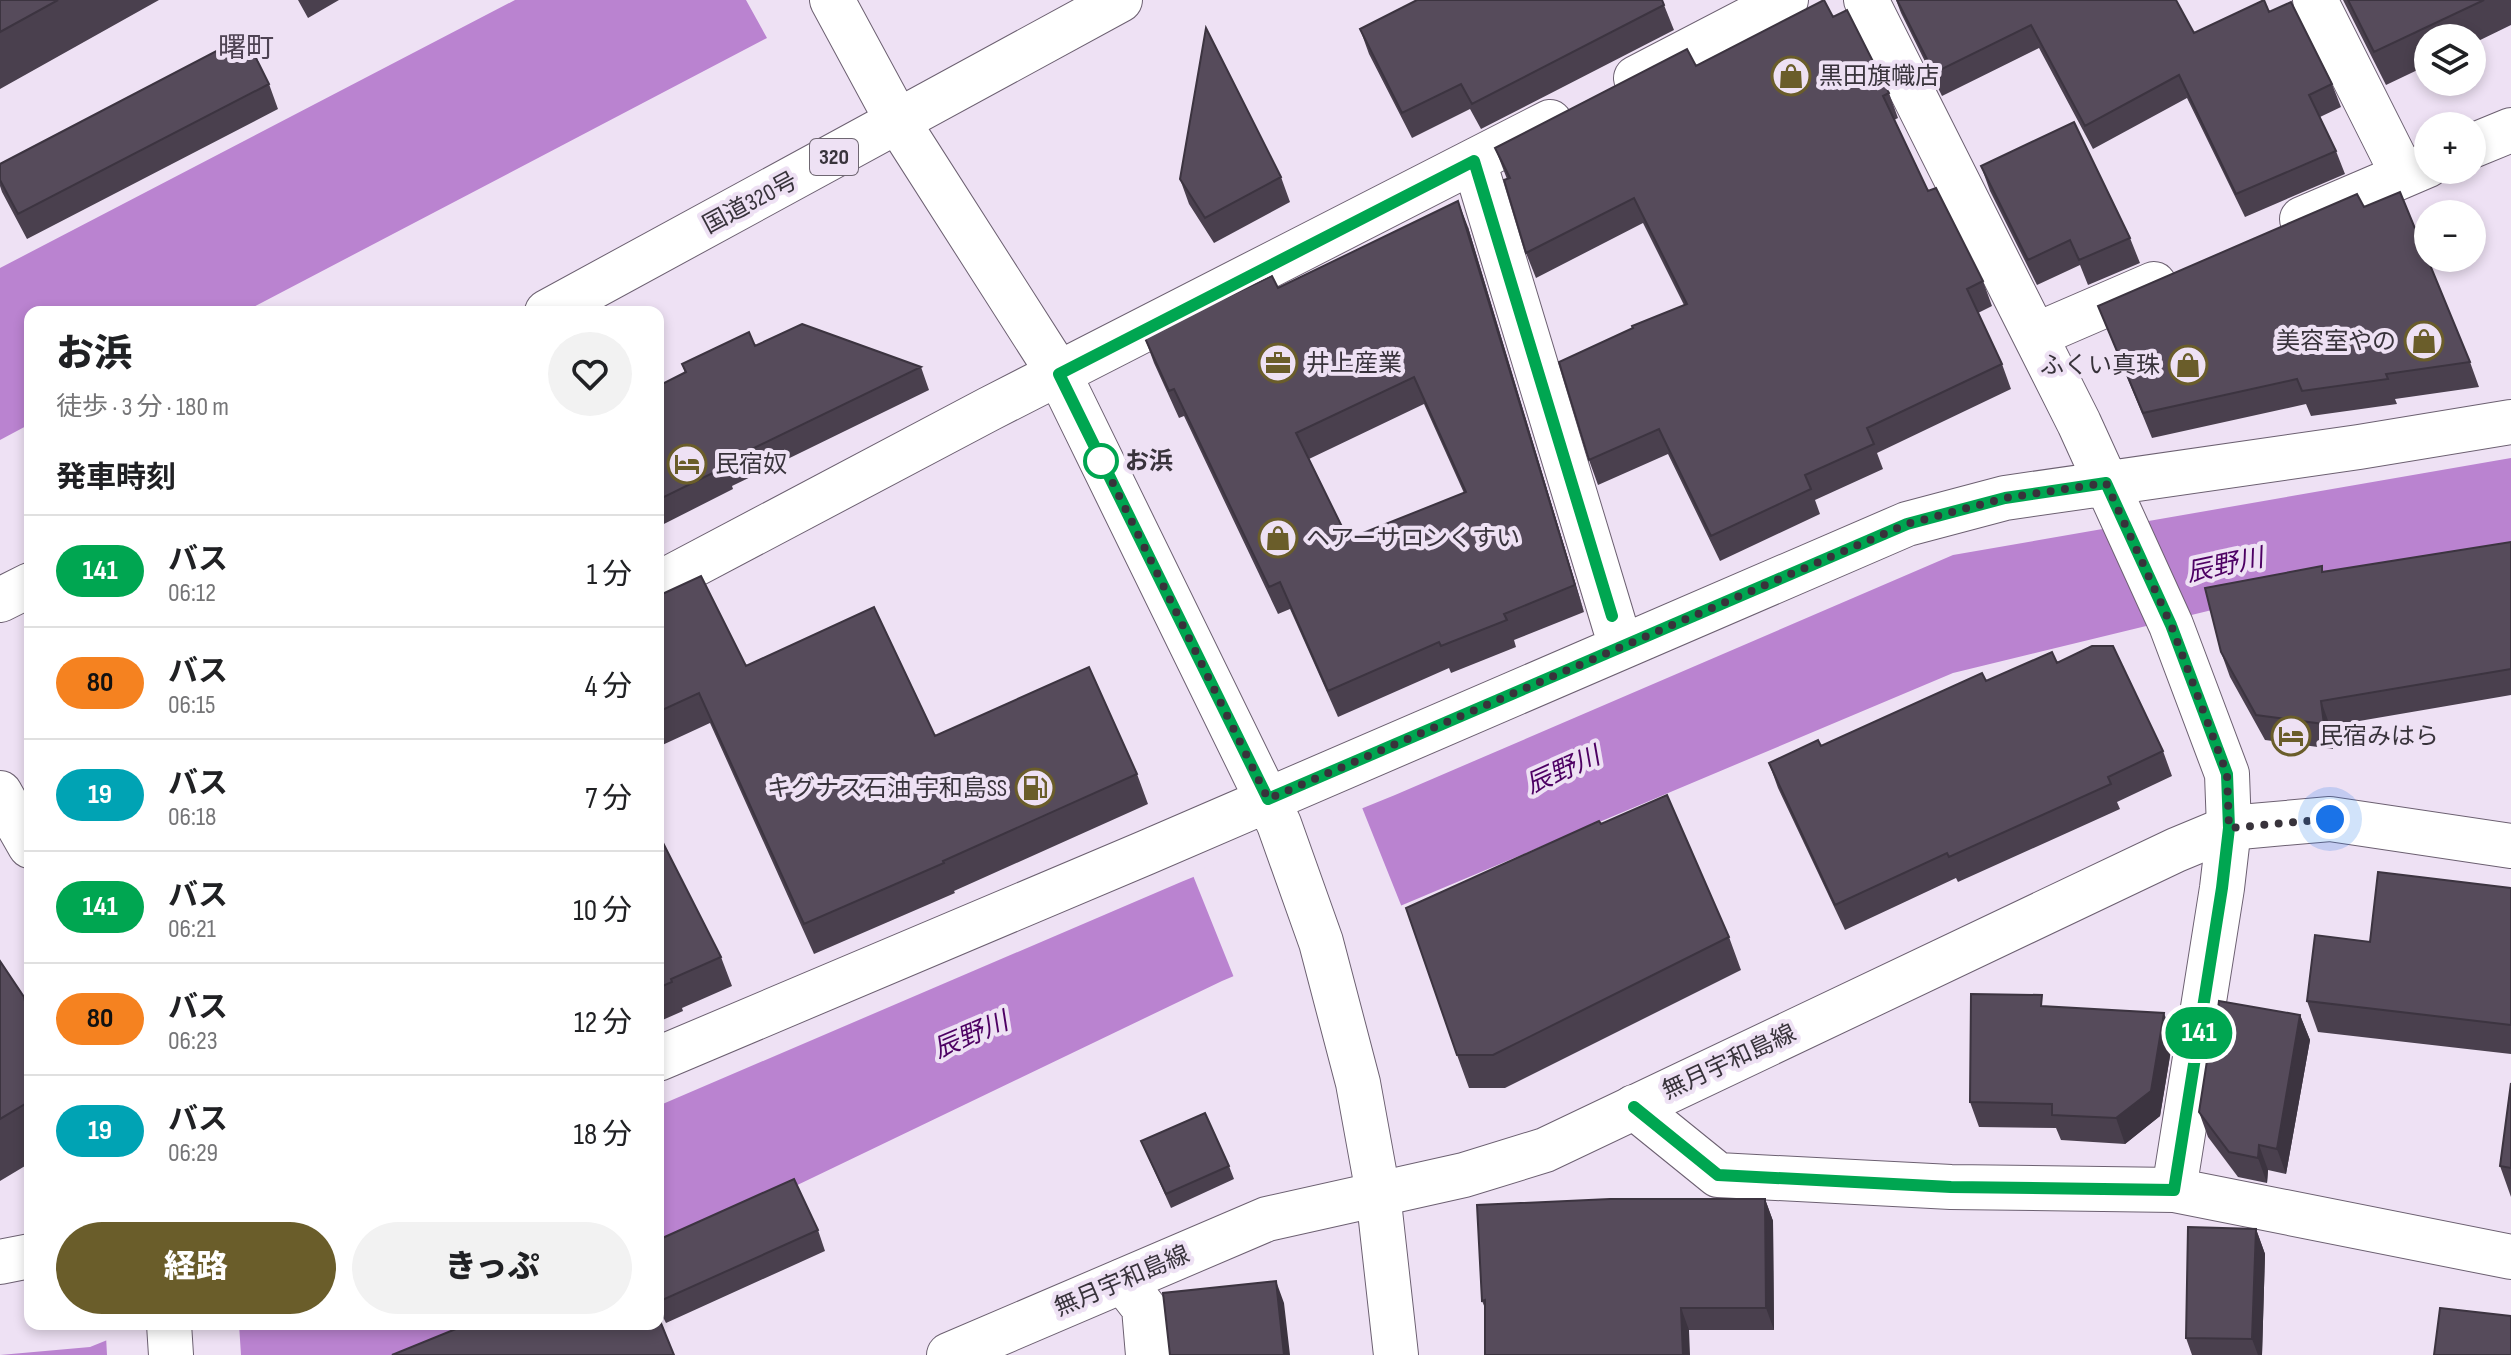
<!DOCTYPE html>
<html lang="ja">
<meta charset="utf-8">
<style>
body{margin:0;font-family:"Sofia Sans Condensed","Noto Sans JP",sans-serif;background:#f2f2f2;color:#202124;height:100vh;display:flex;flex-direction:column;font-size:30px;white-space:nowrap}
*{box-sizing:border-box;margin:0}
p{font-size:26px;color:#757577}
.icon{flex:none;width:44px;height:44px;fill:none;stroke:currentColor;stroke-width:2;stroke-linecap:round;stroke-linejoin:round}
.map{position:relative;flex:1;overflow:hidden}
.side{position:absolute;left:24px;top:306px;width:640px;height:1024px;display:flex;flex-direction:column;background:#fff;border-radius:16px;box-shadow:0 4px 12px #0003}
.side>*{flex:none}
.badge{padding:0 16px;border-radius:26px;font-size:28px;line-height:52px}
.fabs{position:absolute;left:2414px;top:24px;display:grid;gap:16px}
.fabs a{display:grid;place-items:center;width:72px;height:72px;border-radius:50%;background:#fff;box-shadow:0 4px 12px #0003;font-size:40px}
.you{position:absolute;width:40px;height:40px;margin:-20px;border:6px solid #fff;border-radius:50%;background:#1a73e8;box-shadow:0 0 0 12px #1a73e833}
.map>.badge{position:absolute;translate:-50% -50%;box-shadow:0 0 0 4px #fff}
h2{padding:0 32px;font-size:30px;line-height:72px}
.round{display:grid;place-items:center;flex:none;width:84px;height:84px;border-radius:42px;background:#f2f2f2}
.overview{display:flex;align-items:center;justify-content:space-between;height:136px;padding:0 32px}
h1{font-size:38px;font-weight:800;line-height:60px}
.primary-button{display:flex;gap:16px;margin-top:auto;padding:16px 32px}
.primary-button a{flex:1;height:92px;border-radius:48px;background:#6a5d2a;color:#fff;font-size:32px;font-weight:800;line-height:92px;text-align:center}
.primary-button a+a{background:#f2f2f2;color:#202124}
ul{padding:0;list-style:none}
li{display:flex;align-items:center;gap:24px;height:112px;padding:0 32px;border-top:2px solid #e0e0e0}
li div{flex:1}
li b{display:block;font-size:30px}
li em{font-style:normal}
li .badge{min-width:88px;font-weight:700;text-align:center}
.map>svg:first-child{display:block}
</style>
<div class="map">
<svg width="2511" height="1355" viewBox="0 0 2511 1355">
<rect width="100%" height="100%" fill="#eee1f4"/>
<!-- water -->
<path fill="#ba83d0" d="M515,0H746L767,38L244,312H30V424L0,440V268Z
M2511,458V558L2212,610L1953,673L1222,981L658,1252V1106L1181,882L1395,795L1953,555Z
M147,1324H507L441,1355H0L90,1347Z"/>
<!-- pier -->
<path fill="#eee1f4" d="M1361,805L1403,910L1235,980L1192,873Z
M136,1324H239L241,1355H107L106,1336Z"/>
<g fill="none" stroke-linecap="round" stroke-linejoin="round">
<!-- minor casing -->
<g stroke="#6c6071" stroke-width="46">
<path id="minor" d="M832,0L898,122L1059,374L1279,824L1321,942L1358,1083L1378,1193L1396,1355
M1866,0L2079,423L2171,625L2227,774L2229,828L2222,888L2174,1190
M2315,0L2403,175
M1636,78L1786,0
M2472,146L2511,130
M1474,161L1621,647
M2302,219L2428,165
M2036,335L2154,284
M658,584L989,409L1550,122
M0,793L30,846
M658,1059L1145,853L1907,524L2005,498L2359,447L2511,422
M1634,1107L1718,1175L1951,1187L2174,1190L2511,1257
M0,1262L30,1256
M1123,1281L1144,1308L1148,1355
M169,1324L171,1355"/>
</g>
<!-- major casing -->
<g stroke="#6c6071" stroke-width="46">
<path id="major" d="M949,1355L1267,1219L1464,1175L1545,1150L2176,850L2229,828L2330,819L2511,846"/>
</g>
<!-- highway casing -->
<g stroke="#6c6071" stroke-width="46">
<path id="highway" d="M547,312L1120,0
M0,600L30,585"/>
</g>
<!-- minor -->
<use href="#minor" stroke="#fff" stroke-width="44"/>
<!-- major -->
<use href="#major" stroke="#fff" stroke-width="44"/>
<!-- highway -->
<use href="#highway" stroke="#fff" stroke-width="44"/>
</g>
<!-- wall -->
<path fill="#4a404e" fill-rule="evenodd" d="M0,0H159L0,89Z
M298,0H339L308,18Z
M1896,0H2176L2194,33L2269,12L2332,84L2341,107L2320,117L2336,151L2345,174L2245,217L2187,98L2093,149L2039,48L1942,96L1901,13Z
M2343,0H2511V25L2472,44V38H2428V65L2386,85Z
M1664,5L1674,30L1481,129L1470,109L1412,138L1369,54L1360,29Z
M1833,17L1889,93L1898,118L1894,120L1928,191L1983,281L1992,306L1978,313L2002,364L2011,389L1877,453L1883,469L1815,500L1820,514L1720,561L1668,454L1598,485L1589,460L1633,328L1684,305L1643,223L1536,278L1526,253L1507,179L1495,148Z
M269,84L278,109L27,239L2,192L0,186V164Z
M1981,166L2130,238L2140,263L2088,285L2080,265L2037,285L1990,191Z
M1281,177L1290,202L1214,243L1189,204L1180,179Z
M2364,207L2470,362L2479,387L2395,399L2397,404L2311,416L2306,404L2152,438L2098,306Z
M1468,227L1584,612L1514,640L1516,647L1451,673L1449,668L1338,717L1290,609L1278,614L1184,416L1179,418L1154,363L1144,336L1278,288ZM1424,404L1464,493L1348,539L1309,459Z
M755,346L921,367L929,390L732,486L733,489L658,527V386L685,373L682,364Z
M2511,542V695L2330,726L2333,749L2265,740L2230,677L2221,652L2324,572Z
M658,596L746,666L935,736L1137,774L1148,804L954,891L955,893L814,954L710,723L658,747Z
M2057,663L2163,751L2172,776L2117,802L2120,809L1958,882L1956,878L1845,930L1778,788L1769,763L1821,746L1986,681Z
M1601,824L1729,937L1741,970L1505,1088H1469L1457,1055Z
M658,833L721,957L732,986L682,1008L683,1011L658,1022Z
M2511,888V1054L2318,1032L2307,1001L2370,942Z
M0,961L24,997L30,1014V1163L0,1181Z
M2046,1006L2173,1038L2160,1116L2125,1144L2061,1140L2056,1128L1979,1127L1970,1102Z
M2300,1015L2310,1040L2286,1174L2268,1170L2267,1183L2238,1177L2208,1137L2199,1112Z
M2511,1083V1197L2500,1166Z
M1141,1141L1229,1166L1234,1179L1171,1208Z
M1765,1199L1773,1221L1774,1330H1689L1485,1308L1482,1301Z
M2256,1229L2265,1254L2262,1355H2192L2186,1338Z
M818,1230L825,1251L666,1323L658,1307V1240Z"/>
<!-- shaded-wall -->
<path fill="#3c3440" d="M1458,201L1468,227L1584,612L1575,585Z
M2321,701L2330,726L2333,749L2324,724Z
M2164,1013L2173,1038L2160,1116L2125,1144L2116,1118Z
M2300,1015L2310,1040L2286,1174L2277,1149Z
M2259,1145L2268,1170L2267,1183L2258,1158Z
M1765,1199L1773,1221L1774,1330L1766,1308Z
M2256,1229L2265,1254L2262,1355H2258L2252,1339Z
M1276,1281L1284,1303L1290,1355H1284Z
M1681,1308L1689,1330L1690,1355H1683Z"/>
<!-- building -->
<path fill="#564b5b" stroke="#3c3440" stroke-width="2" fill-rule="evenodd" d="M0,0H58L0,32Z
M1417,0H1662L1664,5L1472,104L1461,84L1402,113L1360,29Z
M1824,0L1833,17L1847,10L1889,93L1883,96L1928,191L1936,188L1983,281L1967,289L2002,364L1867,428L1874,444L1805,475L1811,489L1711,536L1659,429L1589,460L1559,362L1633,328L1632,326L1687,304L1634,198L1526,253L1504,180L1510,178L1495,148L1687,49L1696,66Z
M1897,0H2176L2194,33L2264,0L2269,12L2291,2L2332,84L2309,95L2336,151L2236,194L2179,75L2085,126L2031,25L1934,73Z
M2348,0H2484L2374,52Z
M1206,28L1281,177L1205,218L1180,179Z
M245,36L269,84L18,214L0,180V164Z
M2074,122L2130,238L2079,260L2070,240L2028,260L1981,166Z
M2400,192L2470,362L2386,374L2388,379L2302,391L2297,379L2143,413L2098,306L2357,194L2364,207Z
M1458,201L1575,585L1504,614L1507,620L1441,646L1439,642L1328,691L1280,582L1269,587L1174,389L1169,391L1144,336L1272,276L1278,288ZM1414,377L1466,492L1348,539L1296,433Z
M802,324L921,367L723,463L725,467L658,500V386L686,372L682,364L749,332L755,346Z
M2511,542V669L2321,701L2324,724L2256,715L2221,652L2205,588L2322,566V572Z
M701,576L746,666L874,607L935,736L1089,667L1137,774L943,861L944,863L804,924L699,693L658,712V596Z
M2092,646H2113L2163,751L2108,777L2111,784L1949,857L1947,853L1835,905L1769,763L1818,740L1821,746L1982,673L1986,681L2052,652L2057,663Z
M1667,795L1729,937L1493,1055H1457L1406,908L1599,821L1601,824Z
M658,833L721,957L671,979L672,982L658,988Z
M2378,872L2511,888V1025L2307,1001L2315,935L2370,942Z
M0,961L24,997L30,1024V1101L0,1119Z
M1971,994L2042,995L2041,1006L2164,1013L2151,1091L2116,1118L2052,1115V1104L1970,1102Z
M2219,1001L2300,1015L2277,1149L2259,1145L2258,1158L2229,1152L2199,1112L2214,1016H2217Z
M2511,1083V1168L2500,1166Z
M1205,1113L1229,1166L1166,1194L1141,1141Z
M794,1179L818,1230L658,1302V1240Z
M1610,1199H1765L1766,1308H1681L1683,1355H1485V1300L1482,1301L1477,1205Z
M2188,1227L2256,1229L2252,1339L2186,1338Z
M1276,1281L1284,1355H1170L1163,1293Z
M2440,1308L2511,1316V1355H2434Z
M658,1316L674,1355H392L468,1324H658Z"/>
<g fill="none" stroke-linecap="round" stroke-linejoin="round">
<!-- line casing -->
<g stroke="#fff" stroke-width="18">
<path id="line" d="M1612,616L1474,161L1059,374L1268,799L1907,524L2005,498L2106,483L2171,625L2227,774L2229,828L2222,888L2174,1190L1951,1187L1718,1175L1634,1107"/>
</g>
<!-- line -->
<use href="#line" stroke="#00a651" stroke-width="12"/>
<!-- walk -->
<path stroke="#38333b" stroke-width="8" stroke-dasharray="0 14.4" d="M1101,461V459L1268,799L1907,524L2005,498L2106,483L2171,625L2227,774L2229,828L2330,819"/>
</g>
<!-- icons -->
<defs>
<g id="shop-ring" transform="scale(2)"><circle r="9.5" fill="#eee1f4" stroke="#6a5d2a" stroke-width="1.5"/><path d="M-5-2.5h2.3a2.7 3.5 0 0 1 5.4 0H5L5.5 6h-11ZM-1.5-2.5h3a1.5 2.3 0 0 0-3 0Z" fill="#6a5d2a"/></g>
<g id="office-ring" transform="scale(2)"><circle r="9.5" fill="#eee1f4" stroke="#6a5d2a" stroke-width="1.5"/><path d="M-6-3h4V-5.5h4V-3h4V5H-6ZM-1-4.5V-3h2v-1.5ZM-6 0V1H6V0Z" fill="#6a5d2a"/></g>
<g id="hotel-ring" transform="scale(2)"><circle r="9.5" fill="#eee1f4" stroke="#6a5d2a" stroke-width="1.5"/><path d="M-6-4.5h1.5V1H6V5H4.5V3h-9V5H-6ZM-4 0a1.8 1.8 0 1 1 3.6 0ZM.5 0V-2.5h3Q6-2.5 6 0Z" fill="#6a5d2a"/></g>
<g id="fuel-ring" transform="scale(2)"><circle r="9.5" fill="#eee1f4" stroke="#6a5d2a" stroke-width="1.5"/><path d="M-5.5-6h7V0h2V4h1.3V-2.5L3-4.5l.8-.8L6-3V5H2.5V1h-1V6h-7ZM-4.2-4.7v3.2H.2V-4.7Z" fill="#6a5d2a"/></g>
</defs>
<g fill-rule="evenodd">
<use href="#shop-ring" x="1791" y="76"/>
<use href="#shop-ring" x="2424" y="341"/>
<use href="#office-ring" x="1278" y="363"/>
<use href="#shop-ring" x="2188" y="365"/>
<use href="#hotel-ring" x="687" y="464"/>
<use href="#shop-ring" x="1278" y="538"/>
<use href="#hotel-ring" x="2291" y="736"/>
<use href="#fuel-ring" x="1035" y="788"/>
</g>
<!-- markers -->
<circle fill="#fff" stroke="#00a651" stroke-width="4" cx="1101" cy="461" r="16"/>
<g text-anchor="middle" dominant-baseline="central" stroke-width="8" stroke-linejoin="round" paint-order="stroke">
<!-- shield labels -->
<rect fill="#eee1f4" stroke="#6f6772" stroke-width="2" x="810" y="139" width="48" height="36" rx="6"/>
<g font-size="22" font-weight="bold" fill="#38333b">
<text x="834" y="157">320</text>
</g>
<!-- poi labels -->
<g font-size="24" fill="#38333b" stroke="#eee1f4" text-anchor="start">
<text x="1819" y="76">黒田旗幟店</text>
<text x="2396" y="341" text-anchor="end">美容室やの</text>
<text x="1306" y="363">井上産業</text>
<text x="2160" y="365" text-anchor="end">ふくい真珠</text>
<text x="715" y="464">民宿奴</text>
<text x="1306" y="538">ヘアーサロンくすい</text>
<text x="2319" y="736">民宿みはら</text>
<text x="1007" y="788" text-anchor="end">キグナス石油 宇和島SS</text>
</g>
<!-- street labels -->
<g font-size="24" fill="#38333b" stroke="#eee1f4">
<text transform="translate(750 203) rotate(-28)">国道320号</text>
<text transform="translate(1729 1062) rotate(-25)">無月宇和島線</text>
<text transform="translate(1122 1281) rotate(-23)">無月宇和島線</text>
</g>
<!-- stop labels -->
<g font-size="24" font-weight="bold" fill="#38333b" stroke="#eee1f4" text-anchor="start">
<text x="1125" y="461">お浜</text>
</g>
<!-- water labels -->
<g font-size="26" font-style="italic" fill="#4d0063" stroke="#eee1f4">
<text transform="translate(2225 566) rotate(-12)">辰野川</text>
<text transform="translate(1563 771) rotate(-24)">辰野川</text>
<text transform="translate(971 1036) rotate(-23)">辰野川</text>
</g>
<!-- quarter labels -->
<g font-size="28" fill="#4e4353" stroke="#eee1f4">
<text x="246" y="48">曙町</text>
</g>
</g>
</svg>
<div class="fabs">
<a><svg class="icon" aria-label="layers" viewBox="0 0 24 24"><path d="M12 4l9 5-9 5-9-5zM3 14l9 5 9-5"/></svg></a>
<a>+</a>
<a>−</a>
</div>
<div class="you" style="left:2330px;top:819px"></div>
<b class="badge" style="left:2199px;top:1033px;background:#00a651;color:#fff">141</b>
<section class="side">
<div class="overview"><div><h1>お浜</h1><p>徒歩 · 3 分 · 180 m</p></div><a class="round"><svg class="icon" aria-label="heart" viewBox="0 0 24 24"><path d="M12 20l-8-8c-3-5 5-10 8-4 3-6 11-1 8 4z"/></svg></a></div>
<h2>発車時刻</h2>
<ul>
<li><span class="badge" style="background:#00a651;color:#fff">141</span><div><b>バス</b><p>06:12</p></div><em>1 分</em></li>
<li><span class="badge" style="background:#f58220;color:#111">80</span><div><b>バス</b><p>06:15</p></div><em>4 分</em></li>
<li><span class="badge" style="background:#00a3b4;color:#fff">19</span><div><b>バス</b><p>06:18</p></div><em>7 分</em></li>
<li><span class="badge" style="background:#00a651;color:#fff">141</span><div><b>バス</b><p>06:21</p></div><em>10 分</em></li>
<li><span class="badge" style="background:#f58220;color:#111">80</span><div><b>バス</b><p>06:23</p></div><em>12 分</em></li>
<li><span class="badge" style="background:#00a3b4;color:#fff">19</span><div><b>バス</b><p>06:29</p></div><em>18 分</em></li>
</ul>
<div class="primary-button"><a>経路</a><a>きっぷ</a></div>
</section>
</div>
